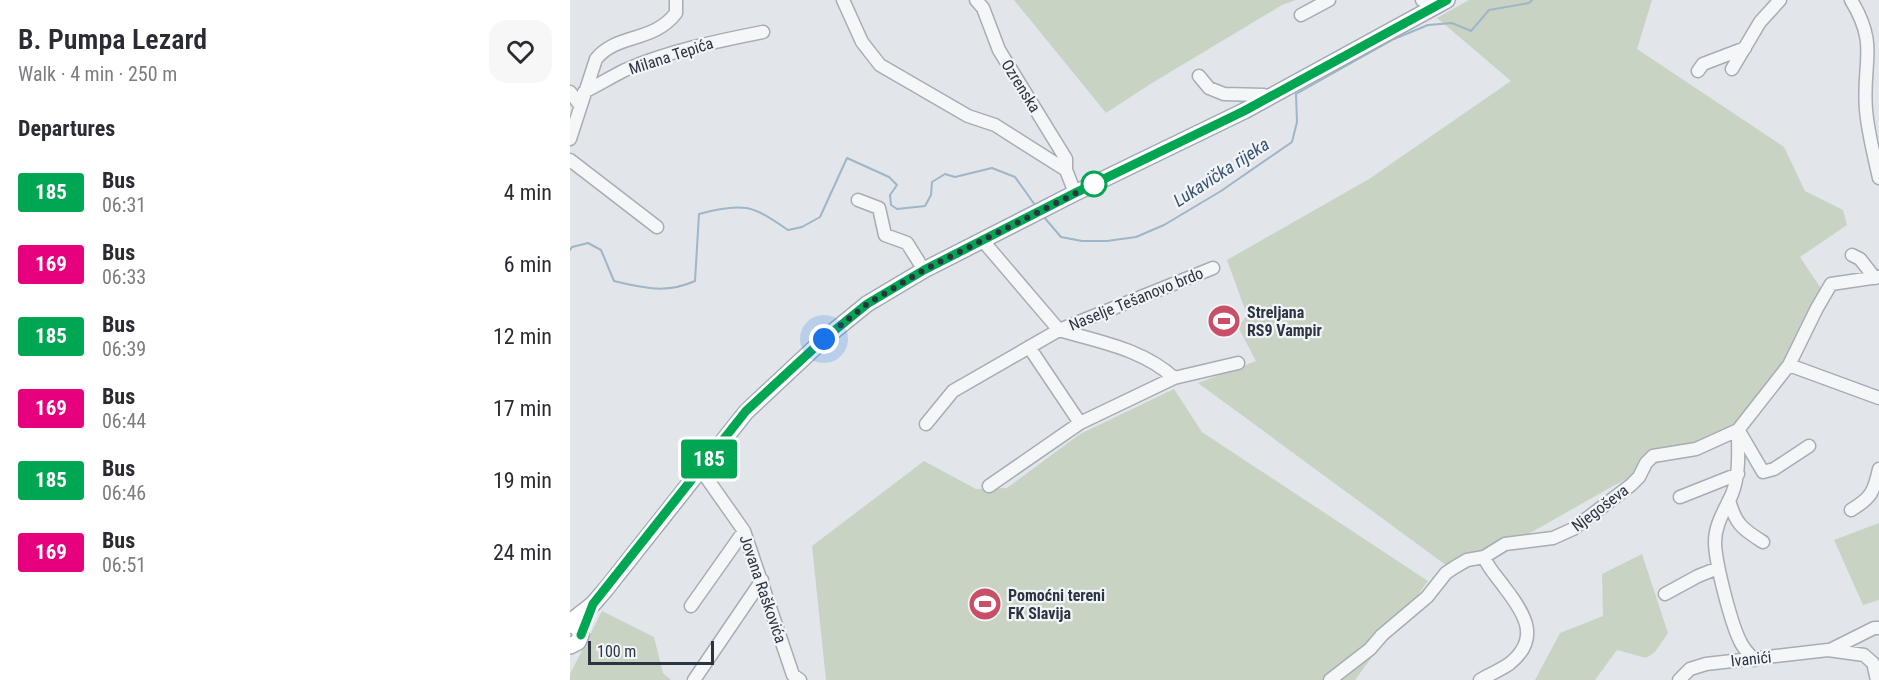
<!DOCTYPE html>
<meta charset="utf-8">
<style>
body{margin:0;font-family:"Roboto Condensed",sans-serif;background:#f7f7f7;color:#2b2b33;height:100vh;display:flex;flex-direction:column;font-size:22px;white-space:nowrap}
*{box-sizing:border-box;margin:0}
p{font-size:20px;color:#7c7c81}
.icon{flex:none;width:33px;height:33px;fill:none;stroke:currentColor;stroke-width:2;stroke-linecap:round;stroke-linejoin:round}
.map{position:relative;flex:1;overflow:hidden}
.sheet{display:flex;flex-direction:column;background:#fff;width:570px}
.sheet>*{flex:none}
.badge{padding:0 12px;border-radius:4px;font-size:21px;line-height:39px}
.scale{position:absolute;left:18px;bottom:15px;width:126px;box-sizing:border-box;padding-left:6px;border:3px solid #2b3441;border-top:0;font-size:16px;line-height:21px;white-space:nowrap;color:#2b3441;-webkit-text-stroke:4px #f2f4f7;paint-order:stroke}
.you{position:absolute;width:30px;height:30px;margin:-15px;border:4px solid #fff;border-radius:50%;background:#1a73e8;box-shadow:0 0 0 9px #1a73e833}
.map>.badge{position:absolute;translate:-50% -50%;box-shadow:0 0 0 3px #fff}
h2{padding:0 18px;font-size:22px;line-height:54px}
.round{display:grid;place-items:center;flex:none;width:63px;height:63px;border-radius:18px;background:#f7f7f7}
.headline{display:flex;align-items:center;justify-content:space-between;height:102px;padding:0 18px}
h1{font-size:28px;font-weight:600;line-height:45px}
ul{padding:0;list-style:none}
li{display:flex;align-items:center;gap:18px;height:72px;padding:0 18px}
li div{flex:1}
li b{display:block;font-size:22px}
li em{font-style:normal}
li .badge{min-width:66px;font-weight:700;text-align:center}
main{display:flex;flex:1;min-height:0}
.map>svg:first-child{display:block}
</style>
<main>
<section class="sheet">
<div class="headline"><div><h1>B. Pumpa Lezard</h1><p>Walk · 4 min · 250 m</p></div><a class="round"><svg class="icon" aria-label="heart" viewBox="0 0 24 24"><path d="M12 20l-8-8c-3-5 5-10 8-4 3-6 11-1 8 4z"/></svg></a></div>
<h2>Departures</h2>
<ul>
<li><span class="badge" style="background:#00a651;color:#fff">185</span><div><b>Bus</b><p>06:31</p></div><em>4 min</em></li>
<li><span class="badge" style="background:#e6007e;color:#fff">169</span><div><b>Bus</b><p>06:33</p></div><em>6 min</em></li>
<li><span class="badge" style="background:#00a651;color:#fff">185</span><div><b>Bus</b><p>06:39</p></div><em>12 min</em></li>
<li><span class="badge" style="background:#e6007e;color:#fff">169</span><div><b>Bus</b><p>06:44</p></div><em>17 min</em></li>
<li><span class="badge" style="background:#00a651;color:#fff">185</span><div><b>Bus</b><p>06:46</p></div><em>19 min</em></li>
<li><span class="badge" style="background:#e6007e;color:#fff">169</span><div><b>Bus</b><p>06:51</p></div><em>24 min</em></li>
</ul>
</section>
<div class="map">
<svg width="1309" height="680" viewBox="0 0 1309 680">
<rect width="100%" height="100%" fill="#e2e6ea"/>
<!-- green -->
<path fill="#c9d3c4" d="M444,0H726L712,5L582,83L536,113Z
M899,0H1082L1067,49L1214,147L1235,191L1273,210L1277,225L1230,257L1252,290L1216,363L1169,422L1043,486L888,574L628,383L686,361L668,327L677,315L657,260L799,179L941,81L867,18Z
M604,389L632,432L858,581L785,680H256L242,546L354,461L406,489L437,488L510,434Z
M1309,523V600L1293,605L1264,540Z
M1072,554L1098,633L1085,652L1076,658L1047,650L1025,680H965L990,633L1033,616L1032,574Z
M32,611L84,637L93,673L101,680H0V674Z"/>
<g fill="none" stroke-linecap="round" stroke-linejoin="round">
<!-- stream -->
<path stroke="#9fb5c8" stroke-width="2" d="M473,216L491,237L512,241H537L566,237L594,225L651,191L722,142L727,122L726,94L824,39L858,25L882,23L901,31L919,10L959,3L962,0
M0,250L2,247L18,243L31,250L44,281C75,288 96,294 125,281L129,214C143,210 162,206 176,208C190,210 206,222 218,230L232,227L250,217L277,158L319,177L327,185L320,195L321,205L327,209L355,206L361,195L362,182L375,174L385,177L422,168L445,177L465,205"/>
<!-- minor casing -->
<g stroke="#a7adb4" stroke-width="15">
<path id="minor" d="M273,0L292,42L310,65L398,116L425,125L496,170L505,193
M406,0L413,8L429,50L496,159V170
M852,0L865,7
M1281,0C1309,46 1292,61 1296,110C1298,133 1304,155 1309,178
M731,15L759,0
M1162,69L1190,22L1210,0
M1128,71L1133,64L1175,48
M629,76L639,88L654,94L694,95L700,97
M0,92L10,105
M14,92C28,85 41,77 55,70C98,51 147,41 193,32
M0,139L26,59C47,33 83,43 106,13V0
M0,160L87,227
M288,200L309,208L315,235L337,243L354,270
M413,241L489,330L643,268
M1282,255L1290,259L1305,278
M459,347L510,423
M1219,365L1309,398
M604,378L668,363
M356,424L383,391L489,330C529,342 573,349 604,378L510,423L419,486
M1168,430C1168,451 1170,474 1162,494C1155,510 1145,524 1145,542C1145,562 1161,623 1170,641C1173,648 1179,654 1184,660
M1169,431L1193,472L1204,469L1239,446
M131,470L174,531L223,675L230,680
M1110,497L1168,474
M1159,500C1165,523 1172,529 1193,542
M1281,510C1301,498 1304,492 1309,469
M1095,594L1128,576L1148,568
M121,606L174,531
M1260,650L1304,628H1309
M124,680L192,580
M760,680L800,649L812,635L857,597L876,573L885,567L897,560L914,557L935,544L983,538L1003,529L1061,485L1069,477L1076,463L1083,456L1126,449L1168,430L1219,365L1247,308L1261,284L1309,277
M910,680C919,675 930,670 939,664C971,639 955,614 935,588C928,578 918,568 914,557
M1109,680L1120,669L1136,664L1258,650L1294,655L1303,663L1307,680"/>
</g>
<!-- major casing -->
<g stroke="#a2abb5" stroke-width="18">
<path id="major" d="M0,622L23,604L36,589L176,412L254,339L297,304L354,270L505,193L674,111L877,0
M0,624L8,628L11,635L8,642L0,646"/>
</g>
<!-- minor -->
<use href="#minor" stroke="#f5f6f8" stroke-width="12"/>
<!-- major -->
<use href="#major" stroke="#fff" stroke-width="15"/>
</g>
<g fill="none" stroke-linecap="round" stroke-linejoin="round">
<!-- line casing -->
<g stroke="#fff" stroke-width="14">
<path id="line" d="M11,635L23,604L176,411L254,339L297,304L354,270L505,193L674,111L877,0"/>
</g>
<!-- line -->
<use href="#line" stroke="#00a651" stroke-width="9"/>
<!-- walk -->
<path stroke="#2b3441" stroke-width="6" stroke-dasharray="0 10.8" d="M254,339L297,304L354,270L526,183L524,184"/>
</g>
<!-- icons -->
<defs>
<g id="stadium-disc" transform="scale(1.725)"><circle r="9.5" fill="#c84f67" stroke="#f2f4f7"/><path d="M0-5a6.5 5 0 1 0 0 10a6.5 5 0 1 0 0-10ZM-3.5-1.8h7v3.6h-7Z" fill="#fff"/></g>
</defs>
<g fill-rule="evenodd">
<use href="#stadium-disc" x="654" y="321"/>
<use href="#stadium-disc" x="415" y="604"/>
</g>
<!-- markers -->
<circle fill="#fff" stroke="#00a651" stroke-width="3" cx="524" cy="184" r="12"/>
<g text-anchor="middle" dominant-baseline="central" stroke-width="4.5" stroke-linejoin="round" paint-order="stroke">
<!-- street labels -->
<g font-size="16" fill="#2b3441" stroke="#f2f4f7">
<text transform="translate(101 56) rotate(-18)">Milana Tepića</text>
<text transform="translate(451 86) rotate(58)">Ozrenska</text>
<text transform="translate(566 299) rotate(-22)">Naselje Tešanovo brdo</text>
<text transform="translate(1030 508) rotate(-37)">Njegoševa</text>
<text transform="translate(193 589) rotate(71)">Jovana Raškovića</text>
<text transform="translate(1181 659) rotate(-6)">Ivanići</text>
</g>
<!-- poi labels -->
<g font-size="16" font-weight="bold" fill="#2b3441" stroke="#f2f4f7" text-anchor="start">
<text x="677" y="312">Streljana<tspan x="677" dy="18">RS9 Vampir</tspan></text>
<text x="438" y="595">Pomoćni tereni<tspan x="438" dy="18">FK Slavija</tspan></text>
</g>
<!-- water labels -->
<g font-size="18" font-style="italic" fill="#375573" stroke="#f2f4f7">
<text transform="translate(651 172) rotate(-33)">Lukavička rijeka</text>
</g>
</g>
</svg>
<div class="scale">100 m</div>
<div class="you" style="left:254px;top:339px"></div>
<b class="badge" style="left:139px;top:459px;background:#00a651;color:#fff">185</b>
</div>
</main>
